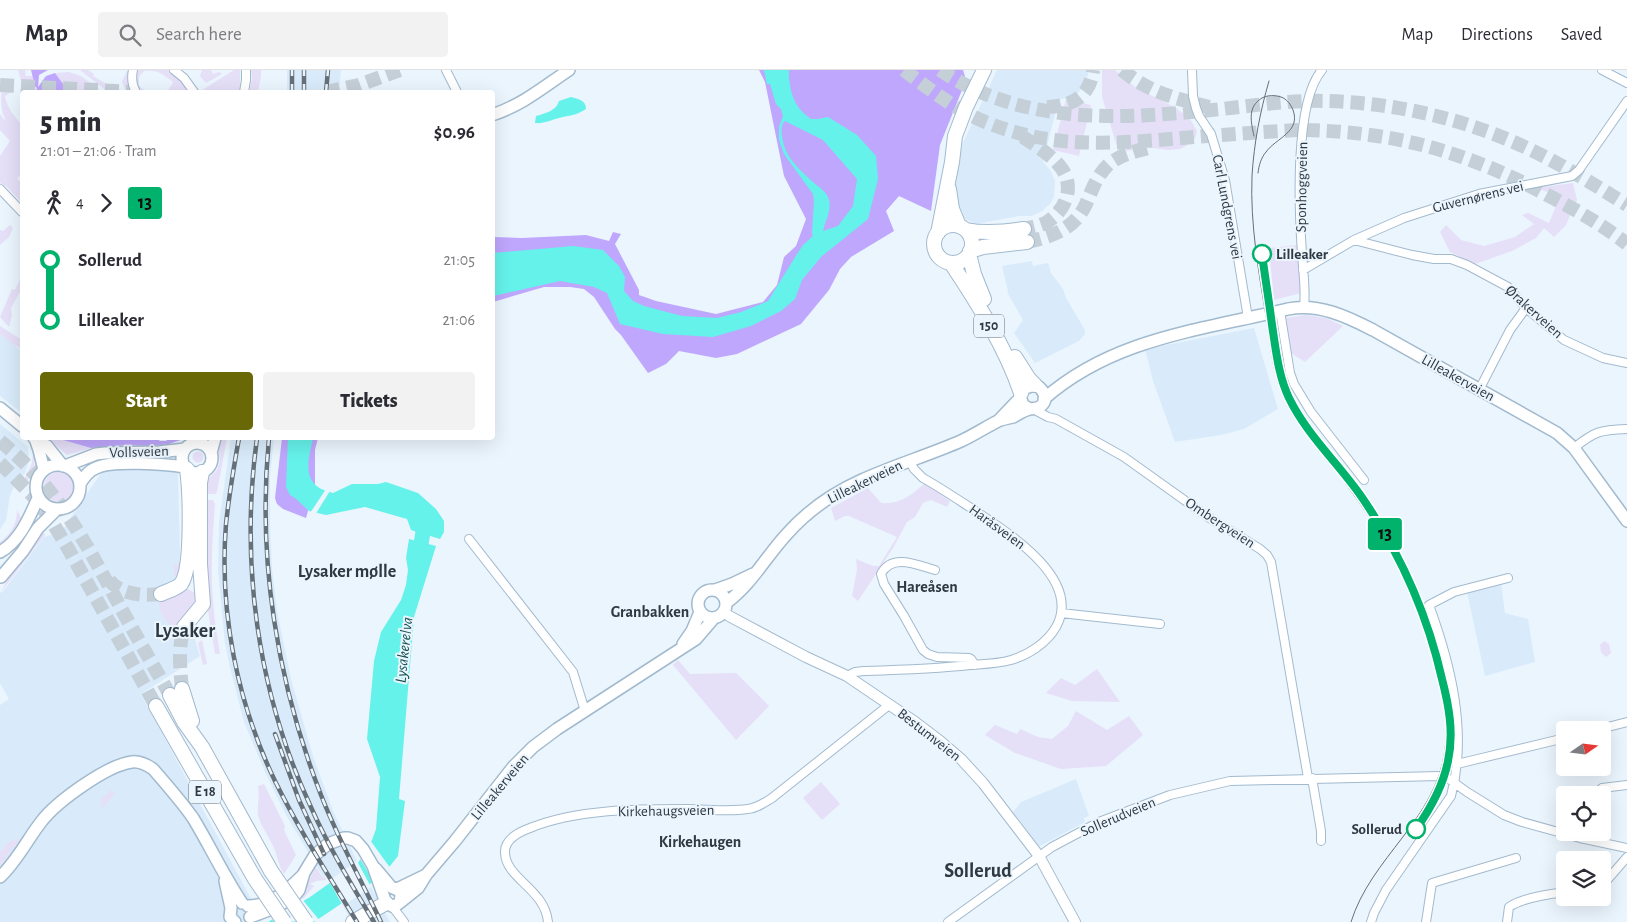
<!DOCTYPE html>
<meta charset="utf-8">
<style>
body{margin:0;font-family:"Alegreya Sans",sans-serif;background:#f2f2f3;color:#2b2b33;height:100vh;display:flex;flex-direction:column;font-size:19px;white-space:nowrap}
*{box-sizing:border-box;margin:0}
p{font-size:16px;color:#7c7c81}
.icon{flex:none;width:28px;height:28px;fill:none;stroke:currentColor;stroke-width:2;stroke-linecap:round;stroke-linejoin:round}
.map{position:relative;flex:1;overflow:hidden}
.drawer{position:absolute;left:20px;top:20px;width:475px;height:350px;display:flex;flex-direction:column;background:#fff;border-radius:5px;box-shadow:0 5px 20px #0002}
.drawer>*{flex:none}
.badge{padding:0 10px;border-radius:4px;font-size:18px;line-height:32px}
.needle{width:32px;rotate:76deg}
.tools{position:absolute;left:1556px;top:651px;display:grid;gap:10px}
.tools a{display:grid;place-items:center;width:55px;height:55px;border-radius:5px;background:#fff;box-shadow:0 5px 20px #0002;font-size:25px}
.map>.badge{position:absolute;translate:-50% -50%;box-shadow:0 0 0 2px #fff}
.legs{display:flex;align-items:center;gap:8px;height:55px;padding:0 20px;font-size:16px}
.legs p{margin-inline-start:auto}
.headline{display:flex;align-items:center;justify-content:space-between;height:85px;padding:0 20px}
h1{font-size:28px;font-weight:800;line-height:38px}
.cta{display:flex;gap:10px;margin-top:auto;padding:10px 20px}
.cta a{flex:1;height:58px;border-radius:5px;background:#686906;color:#fff;font-size:20px;font-weight:800;line-height:58px;text-align:center}
.cta a+a{background:#f2f2f3;color:#2b2b33}
ul{padding:0 20px;list-style:none}
li{display:flex;align-items:center;gap:18px;height:60px;font-size:19px}
li i{display:grid;place-items:center;width:8px;height:100%;margin:0 6px;background:currentColor}
li i::after{content:'';width:12px;height:12px;margin:-6px;border:4px solid;border-radius:50%;background:#fff}
li p{margin-inline-start:auto}
li:first-child i{background:linear-gradient(#0000 50%,currentColor 0)}
li:last-child i{background:linear-gradient(currentColor 50%,#0000 0)}
header{display:flex;align-items:center;gap:30px;box-sizing:border-box;height:70px;padding:0 25px;background:#fff;border-bottom:1px solid #e1e1e2}
header strong{font-size:24px}
nav{display:flex;gap:28px;margin-inline-start:auto;font-size:18px}
.search{width:350px;height:45px;background:#f2f2f3;display:flex;align-items:center;gap:12px;box-sizing:border-box;padding:0 18px;border-radius:5px;color:#7c7c81;font-size:19px}
.map>svg:first-child{display:block}
</style>
<header>
<strong>Map</strong>
<div class="search"><svg class="icon" aria-label="search" viewBox="0 0 24 24"><circle cx="10" cy="10" r="6"/><path d="M15 15l6 6"/></svg>Search here</div>
<nav><a>Map</a><a>Directions</a><a>Saved</a></nav>
</header>
<div class="map">
<svg width="1627" height="852" viewBox="0 0 1627 852">
<rect width="100%" height="100%" fill="#ebf5fe"/>
<!-- built -->
<path fill="#d9ebfa" d="M287,0H341L339,22H287Z
M997,0H1088V5L1084,16L1077,24L1068,28L1059,29L1043,92L1051,101L1055,111L1054,127L1050,134L1042,141L1032,146H1019L976,154L965,149L960,143L953,120L954,107L961,77Z
M1032,191L1033,196L1048,193L1051,203L1063,219L1066,228L1085,260V264L1079,271L1035,293L1014,263L1023,250L1007,222L1008,221L1002,196Z
M1254,258L1278,339L1244,359L1221,365L1175,372L1153,311L1145,279Z
M0,264L22,281V343L0,326Z
M0,354L28,377L29,391L25,403L15,414L10,426L6,450L0,459Z
M231,368H274L270,407V453L272,498L277,541L291,609L313,686L333,741L356,789L390,852H352L326,806L323,807L286,745L265,702L244,652L230,598L225,573L218,501L219,453Z
M103,400H178L181,523L200,586L141,624L263,851L261,852H0V635L9,629L0,613V523L4,520L44,467L61,462Z
M1501,513L1505,543L1528,549L1535,592L1485,606L1467,522Z
M1076,709L1089,746L1084,748L1085,752L1040,776L1037,775L1013,742L1021,732Z"/>
<!-- green -->
<path fill="#e5dff8" d="M18,0H25L26,6H33L35,16L37,18V22H24Z
M80,0H88L94,4L93,6L120,22H108Z
M136,0H170L184,12L191,22H167L173,13L172,11C161,3 158,0 144,1L139,7V16L144,20H141L136,17L134,7Z
M202,0H211L213,4L219,2L222,4L206,13L200,6Z
M234,0H240V19L239,22H199Z
M251,0H261V7L258,22H249L252,9Z
M1102,0H1115L1135,17L1176,38L1190,49L1197,61L1195,69L1186,76L1180,79L1168,80L1145,77L1123,82L1118,80L1102,27Z
M127,1H130L134,22H126L122,11Z
M69,2L81,6L99,19L96,22H69L55,3Z
M10,12L14,20L5,26C7,38 14,46 22,55V102L17,109L22,113V133L7,117L0,113V86L10,71L0,60V44L4,50L5,49C0,37 0,26 4,13Z
M1066,29L1091,35L1079,86L1053,80Z
M1573,113L1577,130L1566,155L1554,167L1544,158L1536,168L1512,181L1475,194L1450,182L1440,162L1446,155L1461,170L1484,176L1515,167L1534,154L1522,145L1528,143L1549,153L1556,136L1557,125L1535,118Z
M10,155L13,158L9,167L0,175V160L3,161Z
M1297,175L1301,223L1274,230L1269,178Z
M22,204V220L20,222L11,238L12,245L9,257L0,247L12,219L15,220L21,207L19,206Z
M1306,245L1326,248L1343,256L1305,292L1291,283L1286,248Z
M0,256L22,270V279L11,273L0,264Z
M47,368H56L91,378L67,385Z
M219,368H227L217,422L215,424H205L206,411L217,400L220,391L218,375Z
M192.5 387a5.5 5.5 0 1 1 11 0a5.5 5.5 0 1 1-11 0Z
M33,384C37,393 32,410 22,414L32,393Z
M44 417a15 15 0 1 1 30 0a15 15 0 1 1-30 0Z
M925,413L950,431L947,437L931,430L923,433L915,447L907,452L893,478L858,531L852,526L857,500L856,489L873,496H879L897,467L849,446H845L835,451L831,438L868,418L881,433C899,435 912,425 925,413Z
M182,429L185,492L176,510L173,496L181,492Z
M204,430H213L215,434C212,470 210,506 214,542C215,556 218,570 220,584H215L207,534Z
M17,440L22,449L12,465L0,475V472C11,464 17,454 17,440Z
M43,462L45,465L1,522L11,503Z
M186,518L195,523L197,534L177,557C163,552 158,542 159,527Z
M202,570L207,594L203,595L198,573Z
M1604,571L1609,574L1611,583L1606,587L1601,582L1600,575Z
M678,590L690,604L736,603L769,636L736,670L673,595Z
M1097,599L1120,632L1072,631L1046,623L1061,608L1075,615Z
M1076,641L1107,660L1129,646L1143,665L1106,696L1061,699L1015,683L985,665L995,655L1017,664L1020,659L1038,667L1052,669L1068,656Z
M821,712L840,734L822,750L803,728Z
M264,714L285,756L284,760L296,785L284,804C278,794 278,788 274,778C269,766 261,757 258,745C257,736 260,726 258,716Z
M111,720L115,724L101,740V730Z
M17,768L19,770L0,796V781L5,778V775Z
M316,797L323,808L325,807L326,810L316,811L310,814L314,816L303,829L301,825Z"/>
<!-- forest -->
<path fill="#bfa7fd" d="M31,0H48L39,5L38,17L46,6L55,3L69,22H37V18L35,16Z
M759,0H963L966,10L940,75L931,141L899,126L886,141L894,161L851,187L840,199L829,220L801,254L737,284L716,288L679,281L666,294L648,303L621,265L615,259L594,227L584,219L570,217H544L493,232V167L522,168L586,165L609,171L613,162L621,164L615,174L639,220V225L656,231L716,244L763,232L777,215L784,187L796,176L806,149L784,106L765,12Z
M56,368H156L160,371H166L169,368H186L169,374L152,376L129,375L91,378Z
M282,368H318L315,380V416L306,448L283,439L277,434L275,428Z"/>
<!-- water -->
<path fill="#65f2ea" fill-rule="evenodd" d="M764,0H789C788,11 792,30 799,38C802,42 807,46 811,49H818L828,47L857,65L876,86L878,109L868,149L821,187L802,210L795,229L781,241L751,256L713,267L663,264L620,254L607,223L594,217L560,211L493,226V183L573,176L603,180L619,196L625,207L624,221L633,231L644,236L682,246L717,248L741,242L768,231L797,184L803,175L813,166L812,163L814,131L813,124L784,84L779,70V57L783,46L781,39L776,34L770,14H767ZM785,51L823,70L857,109L853,136L838,156L823,161C825,151 833,138 828,127C825,121 819,117 814,113C800,100 784,87 782,66C781,60 781,55 785,51Z
M571,27C578,29 586,30 586,39C575,46 570,45 559,48C551,50 543,54 535,53L536,46C546,43 556,41 559,31Z
M288,368H313C310,383 302,406 318,417C322,420 328,421 333,423L352,414H378L386,412L418,423L436,439L444,451V462L440,469L411,460L407,449L365,437L326,445L309,441L295,428L290,425L286,417Z
M409,469L436,476L414,547L399,729L405,731L398,786L390,796L369,815L314,852H268L310,827L358,793L372,770L376,759L380,707L367,669L374,591L381,562L401,530L406,515L408,500L406,488Z"/>
<!-- pier -->
<path fill="#ebf5fe" d="M326,419L330,421L315,445L310,443Z
M370,770L391,799L375,814L359,787Z
M357,791L371,817L343,836L329,811Z
M302,829L320,851L274,852L271,847Z"/>
<g fill="none" stroke-linecap="round" stroke-linejoin="round">
<!-- river -->
<path stroke="#65f2ea" stroke-width="15" d="M417,444L423,462L418,492"/>
<!-- trunk-tunnel -->
<path stroke="#c5cfd8" stroke-width="14" stroke-dasharray="14 7" stroke-linecap="butt" d="M904,0C929,19 955,39 983,51C1050,79 1111,74 1182,68C1221,65 1260,62 1299,60C1395,61 1468,82 1553,128C1578,141 1604,156 1627,174
M940,0C1025,57 1125,49 1222,39C1257,35 1292,30 1327,31C1397,33 1466,49 1529,79C1563,95 1595,115 1627,135
M1122,0C1150,23 1175,28 1209,37
M0,15L134,22
M326,22L359,15L400,0
M1047,37C1072,36 1090,27 1093,0
M1023,67C1036,76 1052,85 1062,99C1075,118 1065,141 1047,152C1040,156 1032,157 1024,159
M1027,172C1051,167 1075,159 1086,134C1092,120 1097,105 1109,94C1122,84 1137,81 1152,77
M0,371C55,416 83,467 116,529C133,561 152,593 170,625
M0,393L36,429L51,450L69,480L156,636
M109,510C121,525 143,526 161,524
M182,619C180,598 178,577 184,557"/>
<!-- minor casing -->
<g stroke="#a2bace" stroke-width="10">
<path id="minor" d="M133,0C131,9 132,15 136,22
M174,0L184,8L194,22
M446,0L457,22
M1192,0L1193,26L1196,38L1199,46L1211,64L1225,110L1248,248
M1602,0L1627,13
M244,22L246,10V0
M0,119L22,142
M1354,170L1412,185L1434,189H1451L1467,195L1508,217L1526,238L1564,270L1603,288L1627,293
M1303,200L1354,170L1404,148L1479,124L1572,106L1579,100L1627,31
M1304,237C1306,219 1303,201 1302,183C1299,141 1294,32 1322,0
M1280,241L1290,303L1294,314L1311,342L1364,410
M1479,320L1510,260L1526,238
M1033,339L1048,347L1056,349L1124,387L1208,447L1260,479L1267,485L1271,492L1308,708
M1574,378C1595,361 1600,360 1627,359
M469,469L573,602L585,641
M935,500C917,495 892,483 881,504L884,514L904,546L923,580L928,584L937,587L969,588L971,589L975,595
M1061,543L1160,554
M847,606L855,602L864,601C899,600 935,599 970,595C984,594 997,594 1011,590C1028,585 1047,573 1056,557C1083,509 1007,462 974,440C957,429 941,418 923,408L914,399L909,390
M1596,660L1627,652
M1457,694L1565,668
M1312,708L1321,761V771
M1595,725L1602,718L1627,715
M1602,816L1627,787
M392,836L404,852
M548,852C545,819 506,809 505,783C504,769 519,762 530,758C577,739 637,739 687,739C707,739 728,742 748,739C757,738 764,733 772,728L889,635
M948,852L1052,777L1099,752L1170,725L1230,711L1440,706L1449,709L1467,722L1504,745L1522,752L1580,768L1627,778
M1371,852L1374,843L1386,820L1451,726C1468,663 1451,595 1429,535L1454,522L1508,508
M1426,852L1432,813L1516,788
M1507,852L1509,837C1522,828 1549,824 1565,822"/>
</g>
<!-- tertiary casing -->
<g stroke="#a2bace" stroke-width="12">
<path id="tertiary" d="M724,541L729,546L806,587L847,606L915,652L940,671L961,689L983,713L1039,786L1075,852"/>
</g>
<!-- secondary casing -->
<g stroke="#a2bace" stroke-width="14">
<path id="secondary" d="M492,45C524,34 542,18 569,0
M1044,329C1113,268 1202,260 1288,239C1318,233 1346,246 1373,260L1557,363L1574,378L1627,451
M0,338L22,356
M999,350L1020,328
M34,368L47,376L63,396
M35,368L39,380L44,400
M182 388a15 15 0 1 1 30 0a15 15 0 1 1-30 0Z
M211,383L215,368
M36 417a22 22 0 1 1 44 0a22 22 0 1 1-44 0Z
M65,396L96,384L105,383L159,382L185,379
M80,414C84,407 88,401 96,398C112,390 166,394 185,397
M0,482C20,471 29,448 38,428
M1,507L23,481L38,458L56,440
M698 534a14 14 0 1 1 28 0a14 14 0 1 1-28 0Z
M715,520L732,514L753,504
M726,533C751,515 765,488 786,465C807,441 833,423 862,410C895,395 929,385 961,371C974,365 986,357 998,351C1003,349 1008,348 1013,347C1018,344 1024,340 1030,339C1034,338 1037,339 1041,336C1049,329 1043,318 1035,315L1025,318L1020,326L1023,335L1030,339
M683,574L692,561L700,542
M376,799L391,817L400,821L401,826L400,831
M0,807C17,791 27,770 41,752C56,732 107,695 132,692C140,691 147,695 153,699C167,715 181,731 193,748C210,776 224,806 242,833
M225,811L231,838L230,847L235,852
M397,819L426,805
M248,836C271,836 288,820 303,805
M250,847L277,837L296,824L299,820L304,803L315,785L328,774L344,768H348L356,771L363,779L373,796L386,833L392,836L398,834L418,818L426,805L455,771L513,697L533,677L557,659L696,569L714,548"/>
</g>
<!-- trunk casing -->
<g stroke="#a2bace" stroke-width="16">
<path id="trunk" d="M949,119L952,139L959,156
M934 174a19 19 0 1 1 38 0a19 19 0 1 1-38 0Z
M966,160C986,164 1005,162 1024,159
M938,163L952,92L955,66L966,37L984,0
M970,181L983,177L1027,172
M969,184L974,204L984,229
M951,193C977,232 1006,278 1021,323
M1015,287L1029,309L1035,315
M161,524C167,521 176,519 181,514C193,498 190,421 187,399
M184,557L203,534L200,494V413L202,402
M182,619L192,651
M170,625L184,652L202,677L271,801
M156,636L255,809
M353,852L386,833"/>
</g>
<!-- minor -->
<use href="#minor" stroke="#fff" stroke-width="8"/>
<!-- tertiary -->
<use href="#tertiary" stroke="#fff" stroke-width="10"/>
<!-- secondary -->
<use href="#secondary" stroke="#fff" stroke-width="11"/>
<!-- trunk -->
<use href="#trunk" stroke="#fff" stroke-width="14"/>
<!-- tram -->
<path stroke="#667078" stroke-width="1" d="M1269,11C1260,42 1254,73 1252,106C1250,155 1259,204 1267,252C1271,279 1273,307 1286,332C1302,365 1330,391 1351,421C1393,478 1423,543 1439,612C1444,635 1448,657 1445,680C1436,750 1371,787 1351,852
M1254,66C1251,52 1247,37 1262,28C1268,25 1275,25 1281,27C1287,29 1291,35 1293,40C1301,62 1276,68 1266,82C1261,88 1259,95 1258,103"/>
<!-- rail casing -->
<g stroke="#667078" stroke-width="4.5">
<path id="rail" d="M292,22V0
M304,22V0
M326,22L328,0
M239,368C234,396 229,425 226,454C219,542 237,632 275,711C299,760 329,806 357,852
M257,368C240,492 257,621 310,735C328,776 351,814 374,852
M269,368C257,489 277,612 321,725C338,769 361,810 381,852
M275,664L299,730L324,784"/>
</g>
<!-- rail -->
<use href="#rail" stroke="#ebf5fe" stroke-width="2.5" stroke-dasharray="8" stroke-linecap="butt"/>
<!-- trunk-bridge casing -->
<g stroke="#a2bace" stroke-width="16" stroke-linecap="butt">
<path id="trunk-bridge" d="M271,801L306,852
M255,809L284,852"/>
</g>
<!-- trunk-bridge -->
<use href="#trunk-bridge" stroke="#fff" stroke-width="14"/>
</g>
<g fill="none" stroke-linecap="round" stroke-linejoin="round">
<!-- line-1 casing -->
<g stroke="#fff" stroke-width="11">
<path id="line-1" d="M1262,184C1265,207 1269,231 1272,255C1276,280 1278,305 1289,328C1307,365 1338,393 1361,426C1399,481 1427,543 1442,609C1449,636 1454,663 1448,691C1443,717 1431,738 1416,759"/>
</g>
<!-- line-1 -->
<use href="#line-1" stroke="#00b26b" stroke-width="8"/>
</g>
<!-- markers -->
<g fill="#fff" stroke="#00b26b" stroke-width="2.5">
<circle cx="1262" cy="184" r="9"/>
<circle cx="1416" cy="759" r="9"/>
</g>
<g text-anchor="middle" dominant-baseline="central" stroke-width="4" stroke-linejoin="round" paint-order="stroke">
<!-- shield labels -->
<g fill="#ebf5fe" stroke="#67717a" stroke-width="1">
<rect x="974" y="244.5" width="30" height="23" rx="4"/>
<rect x="189" y="710.5" width="32" height="23" rx="4"/>
</g>
<g font-size="14" font-weight="bold" fill="#2f3941">
<text x="989" y="256">150</text>
<text x="205" y="722">E 18</text>
</g>
<!-- street labels -->
<g font-size="15" fill="#2f3941" stroke="#ebf5fe">
<text transform="translate(1302 117) rotate(-89)">Sponhoggveien</text>
<text transform="translate(1478 127) rotate(-14)">Guvernørens vei</text>
<text transform="translate(1227 137) rotate(79)">Carl Lundgrens vei</text>
<text transform="translate(1534 242) rotate(42)">Ørakerveien</text>
<text transform="translate(1458 308) rotate(29)">Lilleakerveien</text>
<text transform="translate(139 382) rotate(-2)">Vollsveien</text>
<text transform="translate(865 412) rotate(-26)">Lilleakerveien</text>
<text transform="translate(1220 453) rotate(33)">Ombergveien</text>
<text transform="translate(997 457) rotate(36)">Haråsveien</text>
<text transform="translate(929 665) rotate(38)">Bestumveien</text>
<text transform="translate(500 717) rotate(-50)">Lilleakerveien</text>
<text transform="translate(666 741) rotate(-1)">Kirkehaugsveien</text>
<text transform="translate(1118 747) rotate(-23)">Sollerudveien</text>
</g>
<!-- stop labels -->
<g font-size="15" font-weight="bold" fill="#2f3941" stroke="#ebf5fe" text-anchor="start">
<text x="1276" y="184">Lilleaker</text>
<text x="1402" y="759" text-anchor="end">Sollerud</text>
</g>
<!-- neighbourhood labels -->
<g font-size="16" font-weight="bold" fill="#2f3941" stroke="#ebf5fe">
<text x="927" y="517">Hareåsen</text>
<text x="650" y="542">Granbakken</text>
<text x="700" y="772">Kirkehaugen</text>
</g>
<!-- water labels -->
<g font-size="16" font-style="italic" fill="#13514e" stroke="#ebf5fe">
<text transform="translate(404 580) rotate(-84)">Lysakerelva</text>
</g>
<!-- quarter labels -->
<g font-size="18" font-weight="bold" fill="#2f3941" stroke="#ebf5fe">
<text x="347" y="502">Lysaker mølle</text>
</g>
<!-- district labels -->
<g font-size="20" font-weight="bold" fill="#2f3941" stroke="#ebf5fe">
<text x="185" y="561">Lysaker</text>
<text x="978" y="801">Sollerud</text>
</g>
</g>
</svg>
<div class="tools">
<a><svg class="needle" viewBox="-14 -14 28 28"><path d="M0-13l5 13h-10z" fill="#e53935"/><path d="M0 13l5-13h-10z" fill="#7c7c81"/></svg></a>
<a><svg class="icon" aria-label="locate" viewBox="0 0 24 24"><circle cx="12" cy="12" r="6"/><path d="M12 2v4M12 18v4M2 12h4M18 12h4"/></svg></a>
<a><svg class="icon" aria-label="layers" viewBox="0 0 24 24"><path d="M12 4l9 5-9 5-9-5zM3 14l9 5 9-5"/></svg></a>
</div>
<b class="badge" style="left:1385px;top:464px;background:#00b26b;color:#111">13</b>
<section class="drawer">
<div class="headline"><div><h1>5 min</h1><p>21:01 – 21:06 · Tram</p></div><b>$0.96</b></div>
<div class="legs"><svg class="icon" aria-label="walk" viewBox="0 0 24 24"><circle cx="13" cy="4" r="2"/><path d="M13 8l-2 6 4 7M11 14l-3 7M7 12l3-4h3l4 4"/></svg>4<svg class="icon" aria-label="forward" viewBox="0 0 24 24"><path d="M9 5l7 7-7 7"/></svg><b class="badge" style="background:#00b26b;color:#111">13</b></div>
<ul>
<li><i style="color:#00b26b"></i><b>Sollerud</b><p>21:05</p></li>
<li><i style="color:#00b26b"></i><b>Lilleaker</b><p>21:06</p></li>
</ul>
<div class="cta"><a>Start</a><a>Tickets</a></div>
</section>
</div>
